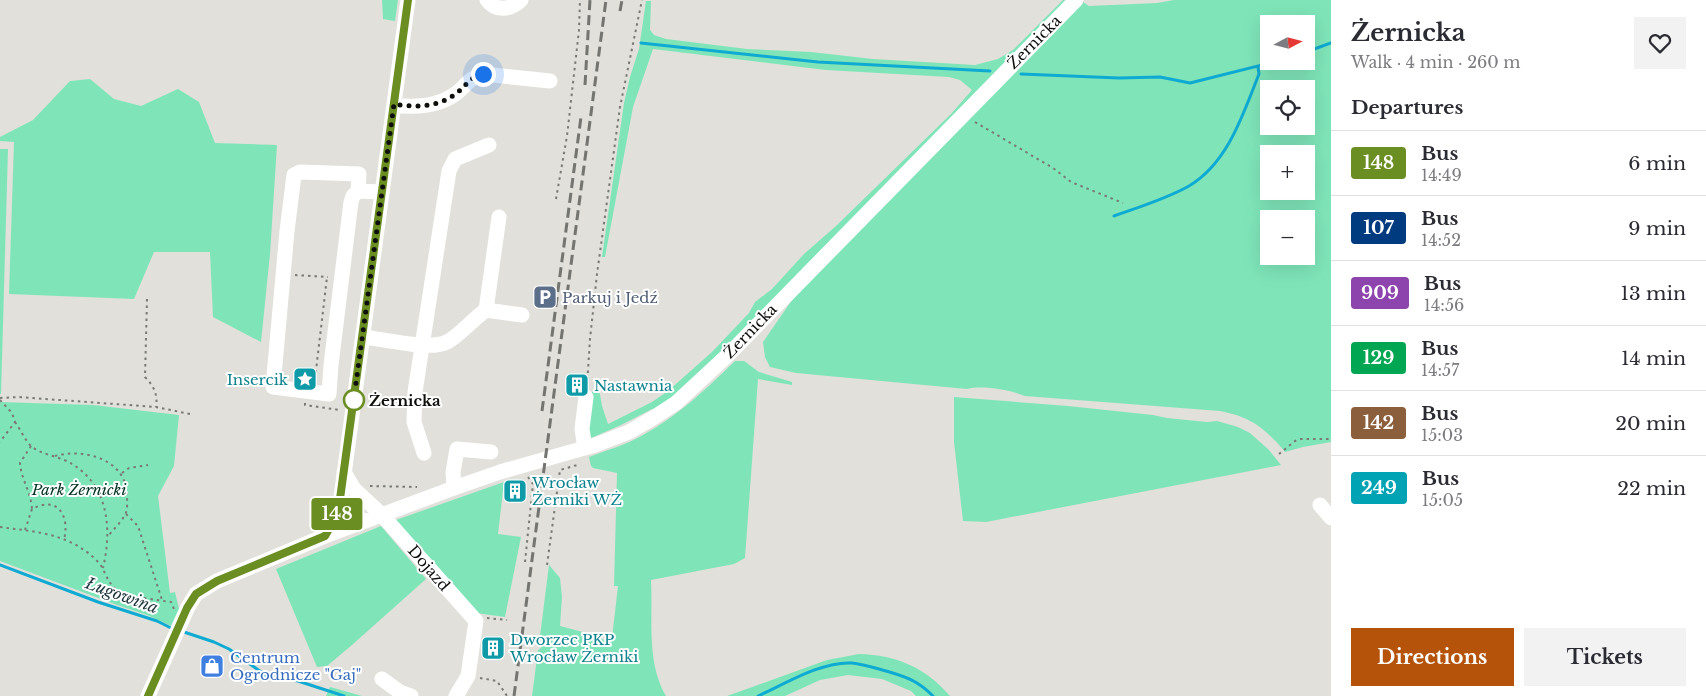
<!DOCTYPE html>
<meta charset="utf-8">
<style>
body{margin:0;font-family:"Libre Baskerville",serif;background:#f2f2f3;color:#2b2b33;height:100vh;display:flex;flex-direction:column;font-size:19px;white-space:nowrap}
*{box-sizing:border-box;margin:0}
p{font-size:16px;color:#7c7c81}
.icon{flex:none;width:28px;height:28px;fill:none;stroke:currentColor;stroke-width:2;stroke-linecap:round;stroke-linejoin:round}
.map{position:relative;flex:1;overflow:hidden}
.drawer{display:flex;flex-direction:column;background:#fff;width:375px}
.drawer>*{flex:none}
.badge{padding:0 10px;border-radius:4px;font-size:18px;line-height:32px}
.needle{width:32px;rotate:83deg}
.fabs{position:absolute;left:1260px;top:15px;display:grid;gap:10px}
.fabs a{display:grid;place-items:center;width:55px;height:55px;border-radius:0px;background:#fff;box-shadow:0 5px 20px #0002;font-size:25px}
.you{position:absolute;width:25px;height:25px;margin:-12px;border:4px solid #fff;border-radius:50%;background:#1a73e8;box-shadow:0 0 0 8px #1a73e833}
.map>.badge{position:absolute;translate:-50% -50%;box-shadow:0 0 0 2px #fff}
h2{padding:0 20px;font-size:19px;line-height:45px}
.round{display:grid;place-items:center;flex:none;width:52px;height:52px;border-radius:0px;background:#f2f2f3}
.summary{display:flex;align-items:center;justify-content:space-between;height:85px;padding:0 20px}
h1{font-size:24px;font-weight:800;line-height:38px}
.action{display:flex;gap:10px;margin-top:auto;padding:10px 20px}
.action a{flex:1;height:58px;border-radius:0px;background:#b45309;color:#fff;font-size:20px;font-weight:800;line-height:58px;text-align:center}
.action a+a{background:#f2f2f3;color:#2b2b33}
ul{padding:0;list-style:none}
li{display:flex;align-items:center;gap:15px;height:65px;padding:0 20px;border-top:1px solid #e1e1e2}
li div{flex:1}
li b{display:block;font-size:19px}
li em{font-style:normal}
li .badge{min-width:55px;font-weight:700;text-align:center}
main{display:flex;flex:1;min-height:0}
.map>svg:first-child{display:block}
</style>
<main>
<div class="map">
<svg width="1331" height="696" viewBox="0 0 1331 696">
<rect width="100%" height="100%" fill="#e1e0db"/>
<!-- green -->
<path fill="#7fe5b9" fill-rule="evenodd" d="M382,0H398L395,21L383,19Z
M1063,0H1069L695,380L657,410L652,409L621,425L589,439V397L598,383L602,406L608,424L652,402L668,391L712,352L749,313L755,302L772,289L804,254L836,226L951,114L972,90L960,80L949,77L826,70L653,49L633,107L605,257H602L624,103L630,77L639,49L646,1H651L650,30L654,35L666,39L747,49L811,52L873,59L975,65L998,59L1013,50Z
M1174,0H1331V442L1303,447L1285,452C1265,428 1251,417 1220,411L1025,396C1010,390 983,385 967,389L796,373L770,367L765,357L763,342L799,290L1083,2L1089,6L1157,3ZM1269,24H1306V61H1269ZM1269,89H1306V126H1269ZM1269,154H1306V191H1269ZM1269,219H1306V256H1269Z
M90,79L114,99L141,106L178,89L199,102L215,143L277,145L270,254L261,342L213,317L210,252H154L134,299L9,294L14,142L0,141V137L33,120L70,81Z
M0,149H8L1,394H0Z
M735,361H744L759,372L792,382V385L758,379L745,558L734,564L651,580C653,618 646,662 666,696H532L538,650L541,648L542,638L540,636L549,565L560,578L562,597L560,626L598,636L605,641L612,638L618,586H614L617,473L593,468L591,466L589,457C607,450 626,445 643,435C678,416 706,389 735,361Z
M954,397L1068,406L1153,415L1167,418L1207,422L1217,421L1238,427L1250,433L1269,450L1281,465L986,522L963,521L954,442Z
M0,402L93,405L179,415L174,466L158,496L170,593L175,592L179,609L171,626L147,615L117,605L0,561Z
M504,482L498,534L521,537L505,617L476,613L393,521Z
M381,526L426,579L352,645L327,666L317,667L276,569Z
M859,654C897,655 926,668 950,696H916L911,691L882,679L848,675L820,680L785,696H727L827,660Z
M330,687L362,696H326Z"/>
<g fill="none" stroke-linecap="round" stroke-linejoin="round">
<!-- stream -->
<path stroke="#0faad2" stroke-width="3" d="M641,43L818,62L990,71
M1306,52L1331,43
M1021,74L1119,78L1160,77L1190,83L1278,61
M1114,216C1139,207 1166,199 1189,186C1228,163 1243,114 1259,74L1258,67
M0,565L98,602L157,621L173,629
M181,631L214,642L229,649L268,677L298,681L344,696
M758,696C785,684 822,661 852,663C863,664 875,668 886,671C907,677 918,681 933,696"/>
<!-- path -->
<path stroke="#797975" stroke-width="2" stroke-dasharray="2.5 4" stroke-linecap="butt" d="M975,122L1053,168L1071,182L1123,203
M556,199L567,136L579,30L580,0
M295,275L328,277
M147,299L145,377C154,386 158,395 156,407
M315,379L327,277
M587,386L590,339L597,274L620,107L642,0
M0,398L18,397L156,407L190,414
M0,400L12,413L15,422L0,442
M305,403V405L340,410
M15,422C20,429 24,438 30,445C40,455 60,456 72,464C109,486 112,530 103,568
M31,446L20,463C21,479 31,492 32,509
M1279,454L1295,441L1301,439H1331
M55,456C84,448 127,459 127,496C127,502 128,509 125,515C121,522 114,529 108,536
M122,473L129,468L148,465
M370,486L417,487
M513,486V481
M126,514L138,526L162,600
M0,527C28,531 56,532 81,548C89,553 99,561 103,569C107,578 110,585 118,591C127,597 159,600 171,602L174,609
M25,530L32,509C58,495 70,516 64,540
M525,562L533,484L528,477
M547,565L560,470L577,465L576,464
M487,618L507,620
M480,678L497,681L507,696"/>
<!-- minor -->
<path stroke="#fff" stroke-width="15" d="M487,0C496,12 511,10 521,0
M394,105C416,108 440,106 458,92C467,84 471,77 483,74L550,81
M358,191L359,174L300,172L294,175L287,231L273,387L329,394L331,365L351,202L353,196L358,191L382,192
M486,310L499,217
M363,337C383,339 430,351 447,342C459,336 473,319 486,310L522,315
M585,448L582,429L586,397
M424,453L414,422L415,392L449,171L455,159L489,145
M344,472L354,489L382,515L476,621L468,676L456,696
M454,488L453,472L457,449L491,452
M1320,505L1331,518
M325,536L336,517L341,497L408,0
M382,679L400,692L411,696
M148,696L188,607L196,594L217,581L325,536L454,488L500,472L595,445L629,432L653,418L676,403L730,353L1076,0"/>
<!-- rail -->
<path stroke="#747470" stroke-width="3" stroke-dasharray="10 5" stroke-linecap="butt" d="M620,11L622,0
M585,85L590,0
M542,411L581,117
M514,696L606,0"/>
</g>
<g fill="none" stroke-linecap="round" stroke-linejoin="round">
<!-- line casing -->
<g stroke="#fff" stroke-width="11">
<path id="line" d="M148,696L187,608L196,594L217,581L325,536L336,517L339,506L346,455L408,0"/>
</g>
<!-- line -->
<use href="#line" stroke="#6b8e23" stroke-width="8"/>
<!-- walk -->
<path stroke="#0e0e0c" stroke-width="5" stroke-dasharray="0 9" d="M354,400L353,405L394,104C416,108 440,107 458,92C467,84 471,77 483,74"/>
</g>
<!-- icons -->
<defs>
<g id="parking-square" transform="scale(1.25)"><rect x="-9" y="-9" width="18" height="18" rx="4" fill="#5c6f8a" stroke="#fff"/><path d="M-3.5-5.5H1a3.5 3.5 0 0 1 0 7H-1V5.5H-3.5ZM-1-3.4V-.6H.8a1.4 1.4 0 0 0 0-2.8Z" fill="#fff"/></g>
<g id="sight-square" transform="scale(1.25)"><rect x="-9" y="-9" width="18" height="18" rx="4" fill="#0f9aa8" stroke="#fff"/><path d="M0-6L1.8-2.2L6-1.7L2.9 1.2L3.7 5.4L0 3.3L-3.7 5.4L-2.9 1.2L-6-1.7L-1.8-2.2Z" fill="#fff"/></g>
<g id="building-square" transform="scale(1.25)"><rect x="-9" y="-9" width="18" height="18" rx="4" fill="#0f9aa8" stroke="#fff"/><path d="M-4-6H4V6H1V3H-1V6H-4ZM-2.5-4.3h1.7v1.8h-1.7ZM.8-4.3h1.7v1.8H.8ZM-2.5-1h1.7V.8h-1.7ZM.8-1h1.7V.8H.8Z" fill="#fff"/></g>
<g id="shop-square" transform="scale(1.25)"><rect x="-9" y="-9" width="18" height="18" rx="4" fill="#3f7fe0" stroke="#fff"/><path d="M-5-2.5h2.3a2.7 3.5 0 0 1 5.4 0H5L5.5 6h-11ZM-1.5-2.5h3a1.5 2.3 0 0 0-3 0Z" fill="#fff"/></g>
</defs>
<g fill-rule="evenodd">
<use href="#parking-square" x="545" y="297"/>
<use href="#sight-square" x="305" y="379"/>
<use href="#building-square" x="577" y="385"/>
<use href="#building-square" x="515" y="491"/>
<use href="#building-square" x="493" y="648"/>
<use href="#shop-square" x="212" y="666"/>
</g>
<!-- markers -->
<circle fill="#fff" stroke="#6b8e23" stroke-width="2.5" cx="354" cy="400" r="10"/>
<g text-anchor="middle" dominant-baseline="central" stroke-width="4" stroke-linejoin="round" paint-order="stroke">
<!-- street labels -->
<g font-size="15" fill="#0e0e0c" stroke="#fff">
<text transform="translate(1034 42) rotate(-45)">Żernicka</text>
<text transform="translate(750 331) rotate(-46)">Żernicka</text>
<text transform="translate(429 568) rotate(49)">Dojazd</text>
</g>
<!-- service labels -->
<g font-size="15" fill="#4e5e75" stroke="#fff" text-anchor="start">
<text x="562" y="297">Parkuj i Jedź</text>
</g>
<!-- culture labels -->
<g font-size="15" fill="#0d838f" stroke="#fff" text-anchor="start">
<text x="288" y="379" text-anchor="end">Insercik</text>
<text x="594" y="385">Nastawnia</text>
<text x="532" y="482">Wrocław<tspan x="532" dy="17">Żerniki WŻ</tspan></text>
<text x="510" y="639">Dworzec PKP<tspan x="510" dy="17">Wrocław Żerniki</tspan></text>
</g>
<!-- stop labels -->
<g font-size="15" font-weight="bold" fill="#0e0e0c" stroke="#fff" text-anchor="start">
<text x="369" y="400">Żernicka</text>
</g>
<!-- park labels -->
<g font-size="15" font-style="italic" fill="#003321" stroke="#fff">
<text x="79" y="489">Park Żernicki</text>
</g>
<!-- shop labels -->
<g font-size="15" fill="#366cbe" stroke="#fff" text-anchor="start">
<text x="230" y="657">Centrum<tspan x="230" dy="17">Ogrodnicze "Gaj"</tspan></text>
</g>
<!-- water labels -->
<g font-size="16" font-style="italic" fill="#1f353d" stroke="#fff">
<text transform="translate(122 595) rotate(20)">Ługowina</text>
</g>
</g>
</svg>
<div class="fabs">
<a><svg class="needle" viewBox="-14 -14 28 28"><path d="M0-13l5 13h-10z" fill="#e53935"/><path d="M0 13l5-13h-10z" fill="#7c7c81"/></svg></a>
<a><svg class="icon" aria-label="locate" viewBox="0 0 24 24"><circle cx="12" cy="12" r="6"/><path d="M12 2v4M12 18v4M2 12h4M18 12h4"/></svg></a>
<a>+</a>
<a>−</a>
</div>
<div class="you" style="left:483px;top:74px"></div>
<b class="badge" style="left:337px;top:514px;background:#6b8e23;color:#fff">148</b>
</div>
<section class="drawer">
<div class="summary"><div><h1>Żernicka</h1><p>Walk · 4 min · 260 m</p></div><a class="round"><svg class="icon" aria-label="heart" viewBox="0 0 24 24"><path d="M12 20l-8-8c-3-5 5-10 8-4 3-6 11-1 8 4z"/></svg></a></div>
<h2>Departures</h2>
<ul>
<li><span class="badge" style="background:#6b8e23;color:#fff">148</span><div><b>Bus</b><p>14:49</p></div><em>6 min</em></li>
<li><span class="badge" style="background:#003b80;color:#fff">107</span><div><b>Bus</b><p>14:52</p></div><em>9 min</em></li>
<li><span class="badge" style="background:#8e44ad;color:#fff">909</span><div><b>Bus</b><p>14:56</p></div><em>13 min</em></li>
<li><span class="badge" style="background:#00a651;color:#fff">129</span><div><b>Bus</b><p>14:57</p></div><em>14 min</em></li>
<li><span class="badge" style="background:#8b5e3c;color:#fff">142</span><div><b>Bus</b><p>15:03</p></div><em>20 min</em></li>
<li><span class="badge" style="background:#00a3b4;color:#fff">249</span><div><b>Bus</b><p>15:05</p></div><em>22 min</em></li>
</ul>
<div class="action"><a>Directions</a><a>Tickets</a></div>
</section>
</main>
